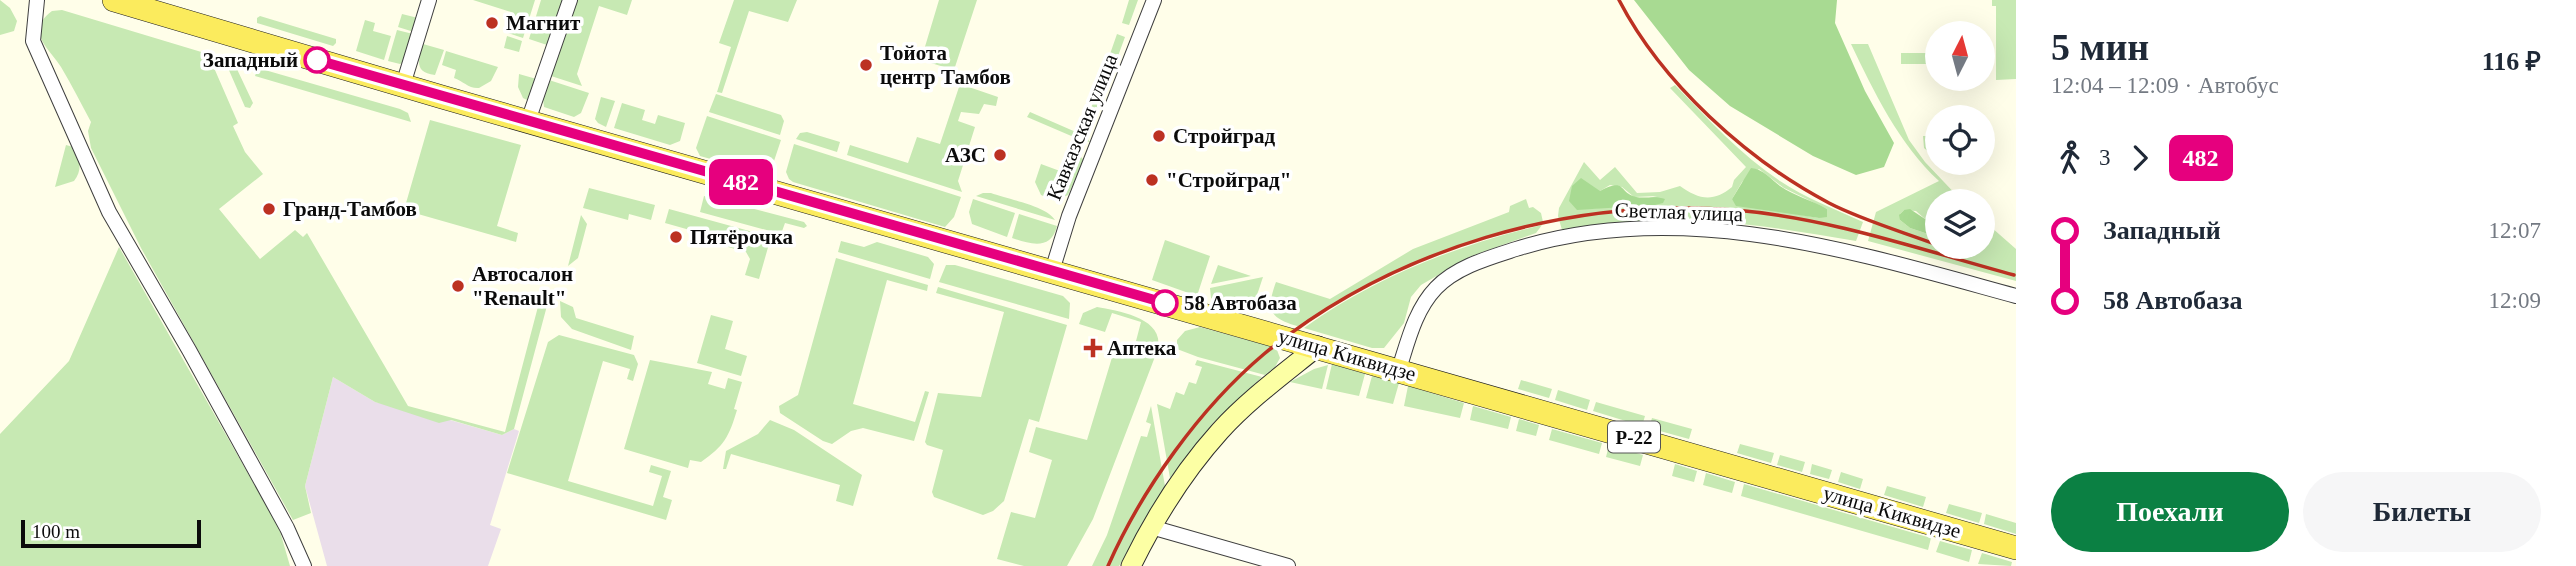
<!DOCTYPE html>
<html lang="ru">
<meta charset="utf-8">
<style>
body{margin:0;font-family:Georgia,serif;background:#f6f6f7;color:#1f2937;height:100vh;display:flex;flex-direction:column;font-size:26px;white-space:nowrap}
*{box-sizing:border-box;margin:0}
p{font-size:23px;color:#747a83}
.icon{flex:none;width:38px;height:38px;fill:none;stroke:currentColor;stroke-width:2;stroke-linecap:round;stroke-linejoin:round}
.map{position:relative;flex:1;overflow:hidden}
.sheet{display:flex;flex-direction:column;background:#fff;width:560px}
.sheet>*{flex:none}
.badge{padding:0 14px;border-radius:10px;font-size:24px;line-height:46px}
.needle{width:46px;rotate:6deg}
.tools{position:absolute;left:1925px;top:21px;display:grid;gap:14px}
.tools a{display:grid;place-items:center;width:70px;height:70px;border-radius:50%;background:#fff;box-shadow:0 7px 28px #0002;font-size:35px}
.scale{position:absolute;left:21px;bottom:18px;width:180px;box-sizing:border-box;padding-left:7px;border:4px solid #0b0b0b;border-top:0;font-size:19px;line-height:24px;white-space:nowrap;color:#0b0b0b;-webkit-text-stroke:5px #fff;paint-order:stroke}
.map>.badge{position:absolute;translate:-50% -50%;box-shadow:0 0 0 4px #fff}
.legs{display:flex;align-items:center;gap:10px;height:77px;padding:0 35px;font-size:23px}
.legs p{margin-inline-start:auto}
.headline{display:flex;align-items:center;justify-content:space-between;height:119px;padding:0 35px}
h1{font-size:38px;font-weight:700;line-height:52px}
.action{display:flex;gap:14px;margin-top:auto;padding:14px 35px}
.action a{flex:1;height:80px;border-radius:42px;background:#0b8043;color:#fff;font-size:28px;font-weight:700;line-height:80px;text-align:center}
.action a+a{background:#f6f6f7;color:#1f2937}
ul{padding:0 35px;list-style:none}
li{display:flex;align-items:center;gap:24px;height:70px;font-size:26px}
li i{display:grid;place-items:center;width:10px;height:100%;margin:0 9px;background:currentColor}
li i::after{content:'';width:18px;height:18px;margin:-9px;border:5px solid;border-radius:50%;background:#fff}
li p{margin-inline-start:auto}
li:first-child i{background:linear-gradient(#0000 50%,currentColor 0)}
li:last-child i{background:linear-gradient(currentColor 50%,#0000 0)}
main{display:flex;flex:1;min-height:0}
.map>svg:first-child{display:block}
</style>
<main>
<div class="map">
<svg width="2016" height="566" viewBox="0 0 2016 566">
<rect width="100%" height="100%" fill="#fffee9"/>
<!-- industrial -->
<path fill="#eadeea" d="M333,377L375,402L450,420L502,435L514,429L519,431L490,525L501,529L488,566H327L305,486Z"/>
<!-- green -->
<path fill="#c7e9b3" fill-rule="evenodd" d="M0,0L10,8L17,21L14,31L0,35Z
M473,0H535L523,38L508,33L514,13Z
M541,0H565L550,46L529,39Z
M576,0H632L627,15L599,6L577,74L582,86L551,76Z
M734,0H797L788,22L749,11L722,93L717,92L731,47L719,43Z
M939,0H977L954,70L921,60Z
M1129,0H1138L1129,25L1122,23Z
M1992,0H2016V79L1996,80V6H1992Z
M62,10L208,54L238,123L233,126L245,152L263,174L219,209L260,259L295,230L303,237L307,233L408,406L505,432L540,299L548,302L514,429L502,435L451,420L439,423L375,402L333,377L305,486L311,513L293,520L141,248L91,148L88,131L91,122C81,104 72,85 61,67C50,49 24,32 52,11Z
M402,14L418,18L414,32L398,27Z
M260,16L336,39V43L333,46L257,23V18Z
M365,20L375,23L373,31L391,36L384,60L356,51Z
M397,30L413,34L404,62L400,64L388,61Z
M1117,34L1125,37L1095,119L1088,117Z
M507,36L522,41L519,52L504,48Z
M423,44L444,50L435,75C414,73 418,60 423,44Z
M1851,44H1868L1909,140L1925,162L1962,201H1948L1944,198L1932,203L1931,213L1925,219L1916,211L1904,210L1900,214V220L1910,228L1937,237V247H1983V220L2016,249V281L1868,241L1876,212L1939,181C1899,144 1874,92 1851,44Z
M446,51L498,67L491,81L479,88C469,89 463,81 454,78L456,70L442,65Z
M1901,53H1929L1928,64H1901Z
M231,63L235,65L253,103L250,108L245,107L228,68Z
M258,68L400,109L408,113L411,122L255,76Z
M519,74L540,80L527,100L523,98L518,87Z
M549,80L589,93L581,113L574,117L544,107L543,98Z
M960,84L998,97L996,106L984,104L979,114L961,112L958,121L975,127L958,181L962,192L847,155L850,145L908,163L917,137L940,144Z
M1675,85C1708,119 1740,154 1780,181C1805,198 1835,209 1863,222L1856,241C1807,233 1757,224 1707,221C1659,219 1609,223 1562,230L1558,216L1559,208L1584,162L1600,180L1615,167L1637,193L1660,192L1680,186C1698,199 1713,203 1732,187L1734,180L1746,167L1670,88ZM1759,169L1784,188L1827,209L1819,218L1779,211L1732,199L1742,182ZM1610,185L1622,187L1634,197L1657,196L1617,206L1589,209L1600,191Z
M716,94L781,115L784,121L780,135L709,112Z
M601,97L615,101L606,127L598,123L595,119Z
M622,103L645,110L642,120L655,124L658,115L685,123L680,141L670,145L614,128Z
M1030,112L1085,136L1090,142L1083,141L1027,117Z
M707,116L781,140L771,170L761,173L700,156L696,148Z
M430,120L521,145L497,226L518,233L516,242L404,210Z
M807,132L840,142L837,152L796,139L800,133Z
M1923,136H1937V159L1924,148Z
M794,144L961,197L954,217L945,227L793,182L789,179L786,172Z
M66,145L73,147C80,157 83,170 74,181L55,187Z
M1079,155L1084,160L1068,195L1055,201L1041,195L1035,182L1041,164L1068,174L1075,157Z
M589,188L655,205L651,220L629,214L628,220L583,208Z
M983,193H991C1007,199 1047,206 1055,220L976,196Z
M704,196L804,222L807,226L804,228L785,223L781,234L700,212Z
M973,199L1015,213L1007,237L972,224L969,212Z
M1526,199L1529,208L1533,207L1541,213L1543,222C1456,241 1374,275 1301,327C1271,319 1265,312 1276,282L1330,299L1413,249L1509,212L1510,206Z
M669,209L771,237L759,279L745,275L750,259L746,252L703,240L704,234L665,223Z
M1019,214L1057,226C1051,251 1030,244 1012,238Z
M581,215L587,224L578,258L568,266Z
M1542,225L1536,233L1469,257L1421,285L1411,297L1404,323L1384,348H1372L1304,328C1375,277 1457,245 1542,225Z
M1165,240L1210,256L1197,296L1152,280Z
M841,241L864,247L877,242L928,257L934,264L930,279L838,252Z
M119,247L279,528L290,566H0V434L69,361Z
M836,258L928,285L927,291L887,280L853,404L915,422L925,391L929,392L914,441L863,428L851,431L832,444L823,441L780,413L779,406L798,395Z
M946,265H955L1063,296L1070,303L1069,319L939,282Z
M1218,265L1251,276L1211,284Z
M1263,277C1257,294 1254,315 1231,307C1224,305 1216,303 1211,298L1210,288Z
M938,287L1067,325L1039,422L1029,419L1004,501L993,511L983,515L934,497L932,492L943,450L927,445L925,442L938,393L981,397L1004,312L936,293Z
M560,301L573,307L576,318L634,336L631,350L572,329L561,317Z
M1097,307C1119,311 1164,318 1158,348L1136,341L1141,322L1112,313L1105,332L1079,324L1083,313Z
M711,315L733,321L725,349L747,356L741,376L697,363Z
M1200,327L1269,346L1277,350L1280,358L1275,367L1265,375L1198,357L1177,349V340L1185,331Z
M559,335L634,355L638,364L633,381L627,379L630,369L603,361L568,481L653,506L662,476L649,472L651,465L671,471L663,497L672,500L666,520L507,473L548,342Z
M1117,341L1156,354L1093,519L1067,566H1024L997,559L1011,512L1035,518L1052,460L1029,452L1036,427L1087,440Z
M650,360L712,372L708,384L725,389L728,378L742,382L734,409L737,410C729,437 724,446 701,462L690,460L688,468L624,449Z
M1197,360L1262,377L1213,423L1170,478L1157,404L1170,409L1176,392L1184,395L1189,382L1196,384L1202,367L1195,365Z
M1332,364L1365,374L1359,396L1326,389Z
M1328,365L1322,389L1290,382L1314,369Z
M1372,376L1399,383L1393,404L1366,398Z
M1521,380L1552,389L1549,398L1518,389Z
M1408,386L1464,403L1460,418L1404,406Z
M1558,390L1590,400L1587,410L1555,400Z
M1596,402L1645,416L1642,426L1593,411Z
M1151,406L1165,486L1119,566H1092L1107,535L1141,436L1147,437L1151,424L1146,422Z
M1473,406L1511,417L1508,429L1470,420Z
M1652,418L1692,429L1689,439L1649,428Z
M1519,419L1539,425L1536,436L1516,431Z
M770,420L794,430L862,475L853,506L836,501L840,485L731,454L726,469H723L726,451L758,434Z
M1552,429L1602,443L1599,454L1549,440Z
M1740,444L1774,453L1771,463L1737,453Z
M1609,445L1643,455L1640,466L1606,457Z
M1780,455L1805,462L1802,472L1777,465Z
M1675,464L1697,471L1694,482L1672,476Z
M1812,464L1832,470L1829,479L1810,474Z
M1841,472L1863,479L1860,489L1838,482Z
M1706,473L1735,482L1732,493L1703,485Z
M1744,484L1931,538L1928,550L1741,496Z
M1887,486L1926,497L1923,507L1884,495Z
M1949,504L1982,513L1979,523L1946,513Z
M1986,514L2016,523V534L1984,524Z
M1940,541L1972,550L1969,562L1936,552Z
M1982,553L2012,562L2011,566L1978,564Z"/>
<!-- forest -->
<path fill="#a8da92" d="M1634,0H1837L1835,23L1865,91L1894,143L1884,167L1856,175L1813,156L1730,106L1689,70Z
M1751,168C1763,169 1771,179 1780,186C1794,196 1812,200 1827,209V217L1819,218L1736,206L1732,199Z
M1581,178L1600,191C1627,177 1618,193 1636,197C1646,199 1655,195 1665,199L1663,203L1655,205L1577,210L1569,201L1572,186Z
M1937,202V237L1910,228L1900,220L1899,215L1904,210L1910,209L1925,219L1931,213L1930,206Z"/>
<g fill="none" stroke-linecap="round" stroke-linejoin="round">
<!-- street casing -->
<g stroke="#3e3e3e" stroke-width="16">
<path id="street" d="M37,0L33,41L109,212L189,350L287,528L304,566
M403,85L429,0
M528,121L570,0
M1052,271L1069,216L1154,0
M1399,369C1408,341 1415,310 1436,288C1456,267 1488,258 1516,249C1682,197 1855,252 2016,296
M1151,527L1288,566"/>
</g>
<!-- secondary casing -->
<g stroke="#2d2d2d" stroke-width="21">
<path id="secondary" d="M1131,566C1155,517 1183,472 1220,431C1249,399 1285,373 1318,346"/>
</g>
<!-- primary casing -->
<g stroke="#1c1c1c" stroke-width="24">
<path id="primary" d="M114,0L442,97L2016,548"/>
</g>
<!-- street -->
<use href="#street" stroke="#fff" stroke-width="14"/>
<!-- secondary -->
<use href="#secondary" stroke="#fcffa4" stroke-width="19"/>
<!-- primary -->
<use href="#primary" stroke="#fbeb5d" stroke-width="23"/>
<!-- rail -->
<path stroke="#bc3122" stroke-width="3.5" d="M1619,0C1662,83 1747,160 1829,203C1862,220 1900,231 1935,244
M1108,566C1142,489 1200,408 1264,354C1393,248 1570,197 1735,210C1830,218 1922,250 2014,275"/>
</g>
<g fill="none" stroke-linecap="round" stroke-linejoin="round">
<!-- line-1 casing -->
<g stroke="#fff" stroke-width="16">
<path id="line-1" d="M317,60L1165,303"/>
</g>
<!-- line-1 -->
<use href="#line-1" stroke="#e6007e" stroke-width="10"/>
</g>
<!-- markers -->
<g fill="#bc3122" stroke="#fff" stroke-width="2.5">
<circle cx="492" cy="23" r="7"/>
<circle cx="866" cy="65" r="7"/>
<circle cx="1159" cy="136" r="7"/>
<circle cx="1000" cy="155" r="7"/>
<circle cx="1152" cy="180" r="7"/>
<circle cx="269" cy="209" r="7"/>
<circle cx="676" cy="237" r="7"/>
<circle cx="458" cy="286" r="7"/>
<path d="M1089.5 337.5h7v7h7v7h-7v7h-7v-7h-7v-7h7z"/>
</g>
<g fill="#fff" stroke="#e6007e" stroke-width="3.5">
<circle cx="317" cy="60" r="12"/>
<circle cx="1165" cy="303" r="12"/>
</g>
<g text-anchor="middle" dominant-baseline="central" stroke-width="7" stroke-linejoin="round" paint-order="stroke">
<!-- shield labels -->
<rect fill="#fff" stroke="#545454" stroke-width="2" x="1608" y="421.5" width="52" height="31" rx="5"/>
<g font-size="19" font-weight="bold" fill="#0b0b0b">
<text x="1634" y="437">Р-22</text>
</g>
<!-- poi labels -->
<g font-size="21" font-weight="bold" fill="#0b0b0b" stroke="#fff" text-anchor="start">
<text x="506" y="23">Магнит</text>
<text x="880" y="53">Тойота<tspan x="880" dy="24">центр Тамбов</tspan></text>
<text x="1173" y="136">Стройград</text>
<text x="986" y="155" text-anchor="end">АЗС</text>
<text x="1166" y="180">"Стройград"</text>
<text x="283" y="209">Гранд-Тамбов</text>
<text x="690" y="237">Пятёрочка</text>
<text x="472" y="274">Автосалон<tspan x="472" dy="24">"Renault"</tspan></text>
<text x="1107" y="348">Аптека</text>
</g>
<!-- stop labels -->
<g font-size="21" font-weight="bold" fill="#0b0b0b" stroke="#fff" text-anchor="end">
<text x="298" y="60">Западный</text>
<text x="1184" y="303" text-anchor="start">58 Автобаза</text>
</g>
<!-- street labels -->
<g font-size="21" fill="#0b0b0b" stroke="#fff">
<text transform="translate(1082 127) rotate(-68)">Кавказская улица</text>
<text transform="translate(1679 212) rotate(2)">Светлая улица</text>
<text transform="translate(1347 355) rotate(16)">улица Киквидзе</text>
<text transform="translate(1892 512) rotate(16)">улица Киквидзе</text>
</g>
</g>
</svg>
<div class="tools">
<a><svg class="needle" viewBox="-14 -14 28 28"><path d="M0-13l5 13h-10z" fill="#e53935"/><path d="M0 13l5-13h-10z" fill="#747a83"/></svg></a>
<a><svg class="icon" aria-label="locate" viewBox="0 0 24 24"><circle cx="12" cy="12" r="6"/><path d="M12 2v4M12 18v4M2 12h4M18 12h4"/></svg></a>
<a><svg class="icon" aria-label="layers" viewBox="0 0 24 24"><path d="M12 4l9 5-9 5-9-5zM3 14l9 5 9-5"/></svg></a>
</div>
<div class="scale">100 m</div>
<b class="badge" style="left:741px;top:182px;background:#e6007e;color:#fff">482</b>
</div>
<section class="sheet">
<div class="headline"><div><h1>5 мин</h1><p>12:04 – 12:09 · Автобус</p></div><b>116 ₽</b></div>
<div class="legs"><svg class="icon" aria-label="walk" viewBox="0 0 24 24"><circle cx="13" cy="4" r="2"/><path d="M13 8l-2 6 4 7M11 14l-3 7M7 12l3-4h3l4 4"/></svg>3<svg class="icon" aria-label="forward" viewBox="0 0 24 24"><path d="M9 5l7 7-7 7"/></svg><b class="badge" style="background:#e6007e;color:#fff">482</b></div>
<ul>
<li><i style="color:#e6007e"></i><b>Западный</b><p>12:07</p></li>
<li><i style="color:#e6007e"></i><b>58 Автобаза</b><p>12:09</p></li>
</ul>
<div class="action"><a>Поехали</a><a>Билеты</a></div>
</section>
</main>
